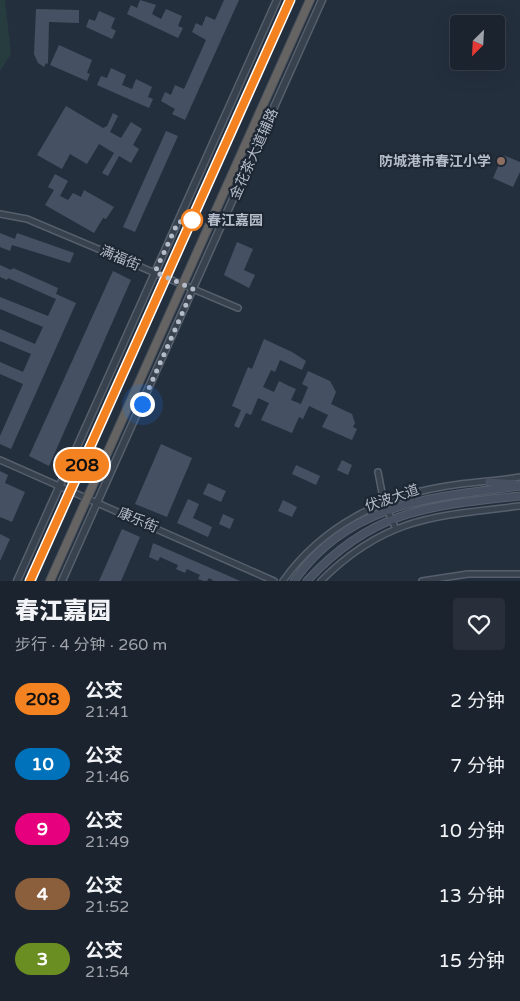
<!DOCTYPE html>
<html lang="zh">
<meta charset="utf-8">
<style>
body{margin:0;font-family:"Varela Round","Noto Sans SC",sans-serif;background:#282f3a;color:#f1f3f6;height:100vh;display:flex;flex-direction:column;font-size:19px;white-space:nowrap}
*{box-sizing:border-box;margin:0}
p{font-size:16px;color:#a0a4aa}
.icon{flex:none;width:28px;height:28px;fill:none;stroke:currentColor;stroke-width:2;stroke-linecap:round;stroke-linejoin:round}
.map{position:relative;height:581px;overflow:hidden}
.panel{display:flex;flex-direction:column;background:#1b232e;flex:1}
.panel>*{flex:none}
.badge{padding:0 10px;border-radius:16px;font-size:18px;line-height:32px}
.needle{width:32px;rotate:204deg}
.tools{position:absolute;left:450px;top:15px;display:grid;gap:10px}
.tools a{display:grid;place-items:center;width:55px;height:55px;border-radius:5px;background:#1b232e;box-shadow:0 5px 20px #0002,0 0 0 1px #39404a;font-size:25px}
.you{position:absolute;width:25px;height:25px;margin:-12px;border:4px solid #fff;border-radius:50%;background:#1a73e8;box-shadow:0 0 0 8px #1a73e833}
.map>.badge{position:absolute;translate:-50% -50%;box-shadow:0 0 0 2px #fff}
.round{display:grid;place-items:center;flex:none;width:52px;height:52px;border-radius:5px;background:#282f3a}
.summary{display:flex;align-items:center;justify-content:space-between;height:85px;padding:0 15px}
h1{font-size:24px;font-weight:800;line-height:38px}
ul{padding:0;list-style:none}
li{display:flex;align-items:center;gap:15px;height:65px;padding:0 15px}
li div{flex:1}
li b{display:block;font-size:19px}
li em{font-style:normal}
li .badge{min-width:55px;font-weight:700;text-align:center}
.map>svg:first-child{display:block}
</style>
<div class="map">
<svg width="520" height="581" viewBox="0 0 520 581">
<rect width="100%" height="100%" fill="#242f3e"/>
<!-- green -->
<path fill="#263c3f" d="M0,0H5L11,54L0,71Z"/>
<!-- building -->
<path fill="#455162" d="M140,0L156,5L152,14L161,19L166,9L182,16L178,26L183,28L178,38L127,14L131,5L137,8Z
M224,0H239L185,120L172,114L175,109L161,101L165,92L171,95L175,85L184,89L206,40L192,32L196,23L202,26L206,16L215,20Z
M36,9L79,10V23L49,22L48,64L46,63L44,67L38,63L34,54Z
M99,11L115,18L111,28L116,31L112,39L86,27L89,19L95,21Z
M59,45L92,60L87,73L90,74L87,81L50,65Z
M111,68L126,75L122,85L132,89L136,79L152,87L148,97L153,99L149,108L97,85L101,76L107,78Z
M66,106L103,128L107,126L113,113L118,116L110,132L121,138L131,122L142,129L133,145L139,149L131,163L119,156L108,176L102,173L114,153L99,144L87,164L70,154L62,169L37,155Z
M166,131L178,136L135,232L123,227Z
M503,155L520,162V172L513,187L493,178Z
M55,174L68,181L60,196L68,200L73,193L81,197L84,190L114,207L106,219L103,218L94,233L45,205L54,190L48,187Z
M0,233L15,239L17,233L74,253L70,263L12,245L10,251L0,247Z
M237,242L253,249L244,270L255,275L249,288L224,275Z
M0,265L11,270L13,268L58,288L56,294L76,303L11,449L0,444V436L23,384L0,374V362L23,372L31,354L0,341V329L35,344L43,327L0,309V297L48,316L56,299L8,278L7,280L0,277Z
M113,271L131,280L49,466L29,456Z
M264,339L292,352L306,361L302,370L280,360L275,372L271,370L263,387L274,392L279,381L289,386L296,389L291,400L301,404L308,387L302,384L308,371L330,381L336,392L331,404L352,414L355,423L353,427L357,429L352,440L322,427L328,415L309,406L303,419L299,417L292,433L261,420L269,403L258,398L251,415L246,413L239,428L234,426L241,410L232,406L248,367L252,369Z
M161,444L192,458L167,517L135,504Z
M342,460L352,465L348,475L337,470Z
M296,465L320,476L316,485L292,474Z
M0,471L8,475L5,483L25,492L12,522L0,517Z
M208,483L226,491L221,502L203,494Z
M188,499L199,504L193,518L212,527L208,537L177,523Z
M283,500L297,507L292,517L278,511Z
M223,514L234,519L230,529L219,524Z
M122,529L140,537L121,581H99Z
M0,534L10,539L0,561Z
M153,543L222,573L240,581H214L209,578L207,581H204L198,579L200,575L187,569L185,573L176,569L178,565L160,557L158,561L149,557Z"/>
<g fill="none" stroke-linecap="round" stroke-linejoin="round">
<!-- minor casing -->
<g stroke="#565f6c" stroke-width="8">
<path id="minor" d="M0,214L27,219L238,308
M0,460L274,581
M378,472L384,503L396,529
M283,581C322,526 382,496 447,486C472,482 496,481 520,477
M321,581C385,517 435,516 520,506
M422,581L468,574H520"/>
</g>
<!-- tertiary casing -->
<g stroke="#565f6c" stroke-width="9">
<path id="tertiary" d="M17,581L277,0
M62,581L322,0"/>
</g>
<!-- secondary casing -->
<g stroke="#565f6c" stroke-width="9">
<path id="secondary" d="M489,482L515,484
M294,581C349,502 433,497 520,486
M307,581C373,509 429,506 520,496"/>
</g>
<!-- trunk casing -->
<g stroke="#434c59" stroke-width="10">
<path id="trunk" d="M30,581L290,0
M50,581L310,0"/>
</g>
<!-- minor -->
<use href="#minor" stroke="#38414e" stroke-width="5"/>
<!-- tertiary -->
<use href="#tertiary" stroke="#38414e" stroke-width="6"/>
<!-- secondary -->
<use href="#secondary" stroke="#465061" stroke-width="7"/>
<!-- trunk -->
<use href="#trunk" stroke="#656462" stroke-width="8"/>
</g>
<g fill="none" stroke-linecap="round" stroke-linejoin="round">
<!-- line casing -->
<g stroke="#fff" stroke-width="11">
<path id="line" d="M30,581L290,0"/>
</g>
<!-- line -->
<use href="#line" stroke="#f58220" stroke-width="8"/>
<!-- walk -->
<path stroke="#b4bcc9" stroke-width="5" stroke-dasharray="0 9" d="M142,404L193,289L155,272L178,222L192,220"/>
</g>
<!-- markers -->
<circle fill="#8d6e63" stroke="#1d2633" stroke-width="2" cx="501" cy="161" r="5"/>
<circle fill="#fff" stroke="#f58220" stroke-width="2.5" cx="192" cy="220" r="10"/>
<g text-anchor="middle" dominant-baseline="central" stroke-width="4.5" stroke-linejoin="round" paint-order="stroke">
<!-- street labels -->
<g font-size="14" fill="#b4bcc9" stroke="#1d2633">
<text transform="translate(254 154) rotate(-66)">金花茶大道辅路</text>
<text transform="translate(120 258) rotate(23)">满福街</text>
<text transform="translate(392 498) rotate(-19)">伏波大道</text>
<text transform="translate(138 520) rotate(23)">康乐街</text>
</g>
<!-- poi labels -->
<g font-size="14" font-weight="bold" fill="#b4bcc9" stroke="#1d2633" text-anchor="end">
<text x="491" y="161">防城港市春江小学</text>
</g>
<!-- stop labels -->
<g font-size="14" font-weight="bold" fill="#b4bcc9" stroke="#1d2633" text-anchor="start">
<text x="207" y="220">春江嘉园</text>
</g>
</g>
</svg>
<div class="tools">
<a><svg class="needle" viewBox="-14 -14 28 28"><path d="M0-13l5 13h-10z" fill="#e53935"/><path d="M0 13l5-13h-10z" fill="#a0a4aa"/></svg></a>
</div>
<div class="you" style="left:142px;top:404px"></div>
<b class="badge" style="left:82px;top:465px;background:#f58220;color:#111">208</b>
</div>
<section class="panel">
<div class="summary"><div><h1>春江嘉园</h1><p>步行 · 4 分钟 · 260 m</p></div><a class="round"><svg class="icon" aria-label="heart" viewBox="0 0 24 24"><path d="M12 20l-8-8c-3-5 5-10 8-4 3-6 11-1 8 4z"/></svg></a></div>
<ul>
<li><span class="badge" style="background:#f58220;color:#111">208</span><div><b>公交</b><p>21:41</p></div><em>2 分钟</em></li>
<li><span class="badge" style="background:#0072bc;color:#fff">10</span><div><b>公交</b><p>21:46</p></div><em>7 分钟</em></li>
<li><span class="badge" style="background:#e6007e;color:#fff">9</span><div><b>公交</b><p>21:49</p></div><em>10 分钟</em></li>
<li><span class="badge" style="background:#8b5e3c;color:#fff">4</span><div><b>公交</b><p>21:52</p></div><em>13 分钟</em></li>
<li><span class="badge" style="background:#6b8e23;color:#fff">3</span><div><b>公交</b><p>21:54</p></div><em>15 分钟</em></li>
</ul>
</section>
